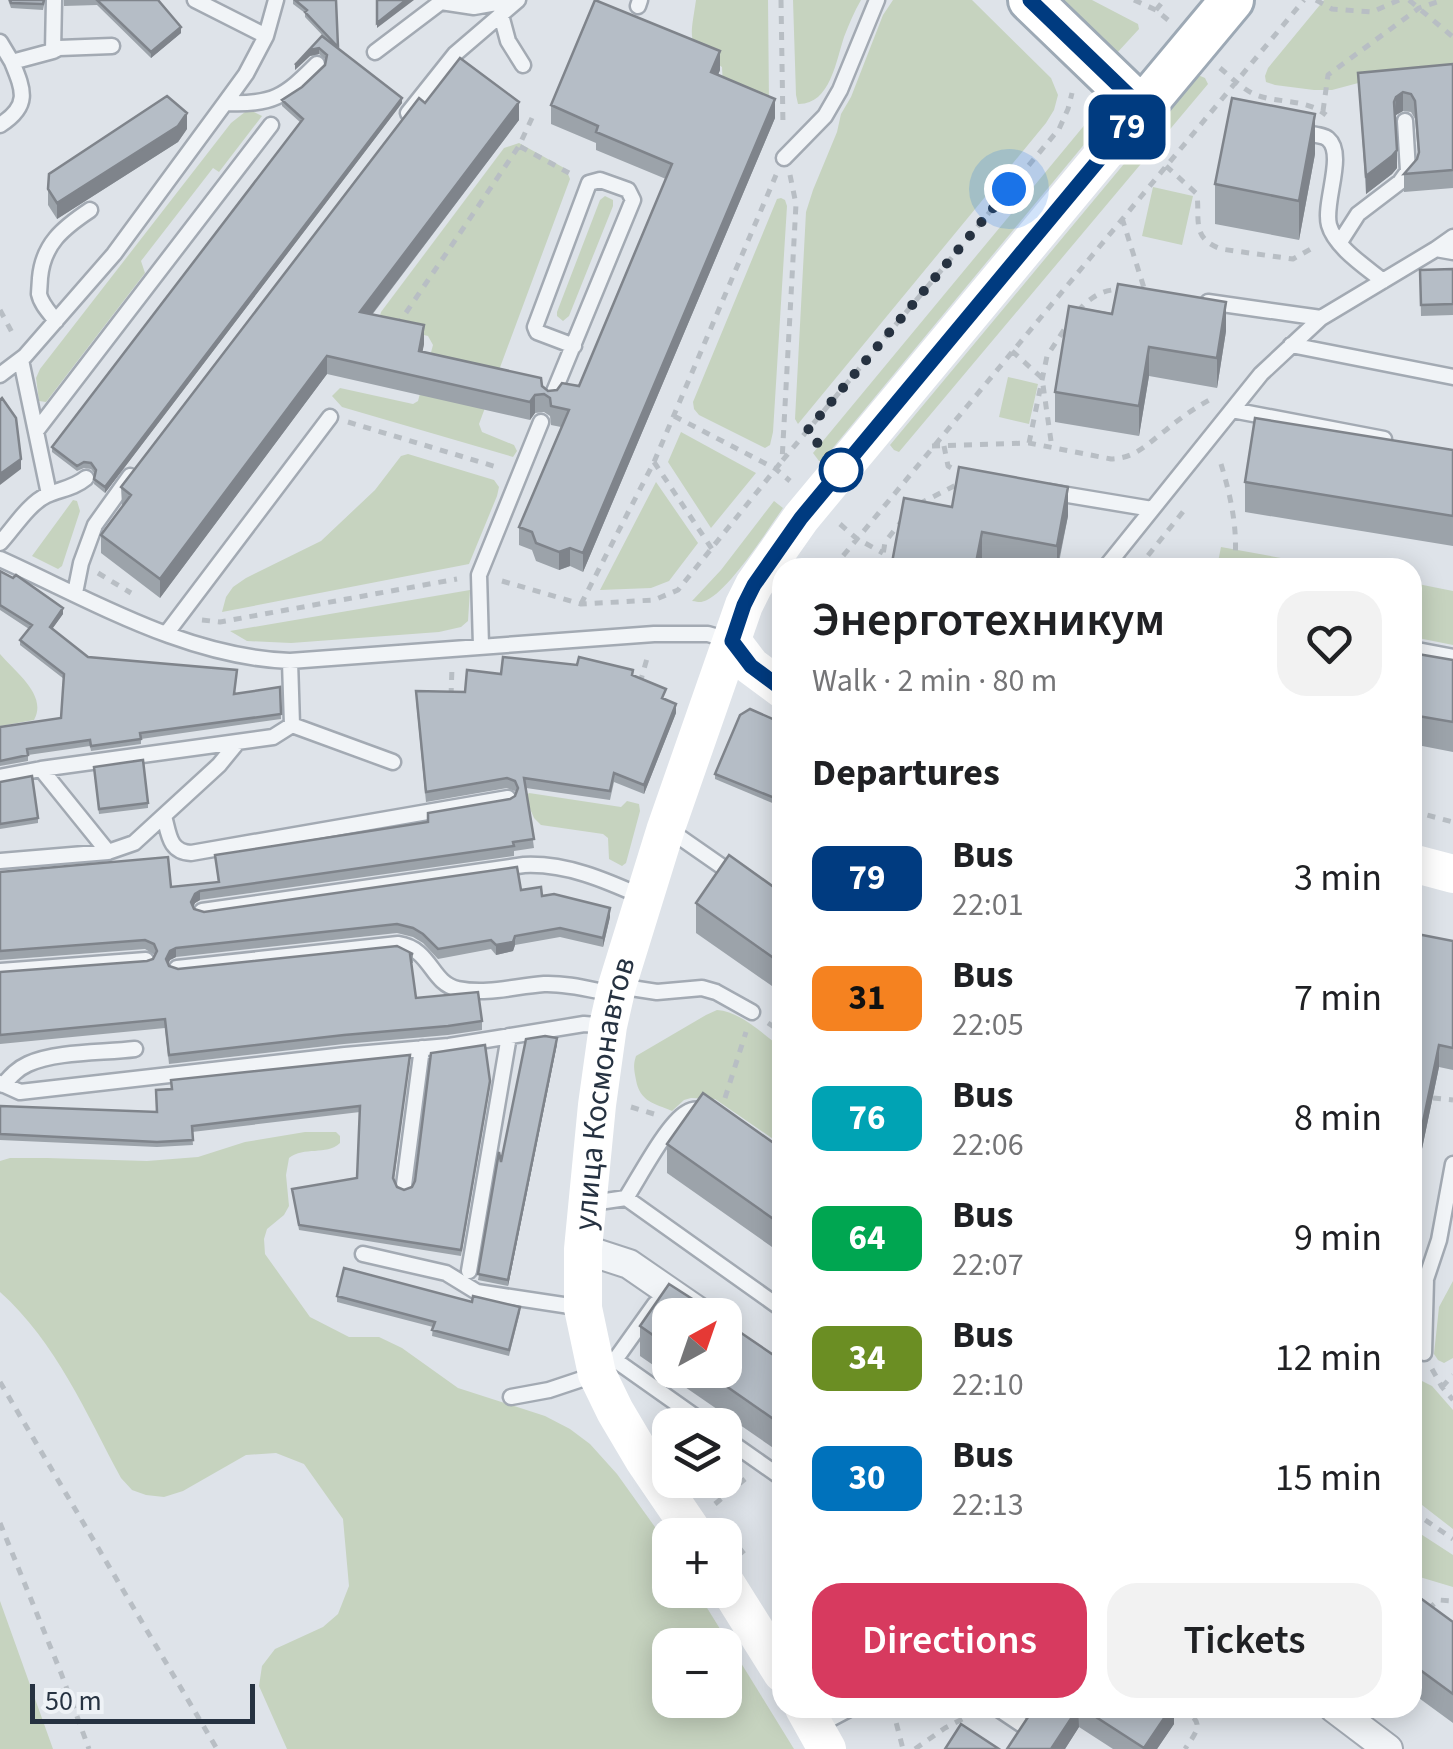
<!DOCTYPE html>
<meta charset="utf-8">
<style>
body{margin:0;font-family:"Source Sans 3",sans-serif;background:#f2f2f2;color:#202124;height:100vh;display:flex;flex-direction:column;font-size:38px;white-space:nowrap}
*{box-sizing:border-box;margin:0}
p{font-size:32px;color:#757577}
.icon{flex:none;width:55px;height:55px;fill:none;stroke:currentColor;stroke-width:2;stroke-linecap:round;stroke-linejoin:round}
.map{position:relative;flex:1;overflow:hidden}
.sheet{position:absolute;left:772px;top:558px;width:650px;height:1160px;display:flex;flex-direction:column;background:#fff;border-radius:30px;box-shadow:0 5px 25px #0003}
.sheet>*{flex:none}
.badge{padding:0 20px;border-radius:15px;font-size:35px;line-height:65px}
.needle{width:65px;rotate:40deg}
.buttons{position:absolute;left:652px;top:1298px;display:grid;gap:20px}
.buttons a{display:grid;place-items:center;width:90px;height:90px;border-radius:20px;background:#fff;box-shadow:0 5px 25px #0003;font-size:50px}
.scale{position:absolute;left:30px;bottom:25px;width:225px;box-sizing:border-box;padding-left:10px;border:5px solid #263241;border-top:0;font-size:28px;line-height:35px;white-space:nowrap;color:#263241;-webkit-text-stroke:8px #eef2f6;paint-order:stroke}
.you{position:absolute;width:50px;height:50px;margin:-25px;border:8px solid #fff;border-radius:50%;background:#1a73e8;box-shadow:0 0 0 15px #1a73e833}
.map>.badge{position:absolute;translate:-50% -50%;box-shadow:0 0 0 5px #fff}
h2{padding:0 40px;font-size:38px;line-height:90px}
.round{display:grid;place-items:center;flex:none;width:105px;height:105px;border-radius:30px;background:#f2f2f2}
.headline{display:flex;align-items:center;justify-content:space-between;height:170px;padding:0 40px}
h1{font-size:48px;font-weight:600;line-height:75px}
.primary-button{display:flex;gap:20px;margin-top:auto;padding:20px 40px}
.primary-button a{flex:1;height:115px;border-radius:30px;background:#d73a5f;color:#fff;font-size:40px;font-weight:600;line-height:115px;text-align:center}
.primary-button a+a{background:#f2f2f2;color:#202124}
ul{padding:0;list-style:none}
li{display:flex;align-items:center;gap:30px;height:120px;padding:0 40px}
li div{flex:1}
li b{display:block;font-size:38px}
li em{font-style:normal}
li .badge{min-width:110px;font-weight:700;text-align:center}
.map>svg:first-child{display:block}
</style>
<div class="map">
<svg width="1453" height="1749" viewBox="0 0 1453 1749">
<rect width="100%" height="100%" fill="#dee3e9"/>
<!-- green -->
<path fill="#c6d3bf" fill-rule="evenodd" d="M696,0H768L769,104L723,86L722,67C685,43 690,42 696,0Z
M793,0H861C854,12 849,24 844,37C836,61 830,105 798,104L796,95Z
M893,0H972L1051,78L1058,95L1054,110L1046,123L798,424L795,419L806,212L813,190L837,132L841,114L851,97L883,15Z
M1057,0H1092L1138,24L1139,29L1116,54Z
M1324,0H1453V72L1362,82L1332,90H1314L1275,85L1266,82L1265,76L1268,68Z
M1198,75L1205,78L1208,84L899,452L894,450L890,445Z
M245,112H254L262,116L219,172L213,168L141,261L145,273L46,402L39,401L36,378L40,369L231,123Z
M1092,116L1098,118L1101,124L822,461H819L813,453Z
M519,143L566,169L570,179L479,424L482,432L514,445L517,451L513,457L342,407L332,396L340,388L413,404L418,401L433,345L428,336L384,325L379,319L381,312L504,148Z
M1153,187L1193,196L1182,245L1142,236Z
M605,196L613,200V206L569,316L563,321L557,316V312L600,200Z
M781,198L785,200L787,206L773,432L770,445L765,448L699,415L694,409L693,402L777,199Z
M1008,377L1038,384L1029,424L999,417Z
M681,432L756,473L711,528L668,462Z
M408,454L494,480L499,487L497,496L469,564L222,612L226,597L233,587L246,578L321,541L375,490L401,456Z
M656,482L698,543L669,581L651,588L600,590Z
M73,500L77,501L80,511L62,566L58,569L32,556Z
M774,501L783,508C767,531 730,589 707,600C700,603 700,602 692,601L721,570Z
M1221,547L1330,567H1217Z
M1413,583L1453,591V645L1413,637Z
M470,590L468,621L461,627L439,632L291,643L247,641L230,631Z
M0,654C15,672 48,695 34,720L0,726Z
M529,793L621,807L627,801L639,804L640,811L626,863L622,866L609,859L608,838L603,834L541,825L534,818L525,797Z
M717,1010C740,1011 764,1035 782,1048V1145L715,1099L691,1098L684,1100L672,1111C654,1103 640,1102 636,1080C634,1070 633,1065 636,1056L706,1015Z
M305,1132H336L340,1136V1143C326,1156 304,1146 289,1158L286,1175L289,1206L284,1215L267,1229L264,1239L265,1254L310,1317L349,1337H379L402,1348L458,1388L545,1416L570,1429L590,1444L617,1474L670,1548V1590H696L794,1749H287L259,1686L262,1666L275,1649L323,1627L338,1614L349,1586L343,1519L304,1464L276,1453L246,1455L183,1491L164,1497L146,1495L132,1490L121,1478C86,1413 56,1342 0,1292V1161L10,1158H47L147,1161L198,1157L245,1142ZM670,1645H725V1700H670Z
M1453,1281V1358L1444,1363L1438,1360L1434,1354L1439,1307Z
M1412,1376L1432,1386L1453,1410V1529L1413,1498Z
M1413,1529L1453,1555V1587L1413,1575Z
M0,1601L53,1749H0Z"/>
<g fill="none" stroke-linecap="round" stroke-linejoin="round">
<!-- lane casing -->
<g stroke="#a3aab3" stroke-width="19">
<path id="lane" d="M195,0L266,36
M638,6L640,0
M501,15L508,41L523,65
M0,42L12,62
M53,51L59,48L112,46
M375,52L441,2L474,7L514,0
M225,103C273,105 284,97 317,64
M408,113L455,54L518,0
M0,125C30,106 24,91 12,62L53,51L54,0
M1298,132C1306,134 1322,134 1328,139C1346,154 1323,203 1329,225C1335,247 1366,267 1383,281
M784,158L825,116L840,90L877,0
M1340,242L1358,214L1400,182L1408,171L1405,121
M1436,249L1453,237
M1208,302L1321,318
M56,321C50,313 41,304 39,294C39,293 40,279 40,278C43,244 63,228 90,210
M1291,345L1453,377
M21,360L49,494
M0,375L25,356L114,254L225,103L246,74L266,36L276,0
M551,399L633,200L628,190L600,180L589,183L535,327L537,332L574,346
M1232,410L1384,439
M37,430L271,125
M1050,492L1152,509
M0,543C14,528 28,504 47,495C61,489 74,488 86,478
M0,559C93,601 186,657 290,661L654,634H708L732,641
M1105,568L1261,374L1321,318L1436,249L1453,252
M75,593L81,563L95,525L130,476
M166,634L330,417
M481,646L479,575L541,422
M1412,649L1453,657
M292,725L393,762
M41,769L108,852
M0,777L41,769L273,737L292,725L290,661
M164,816C169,834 169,852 191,853L508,798
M668,829L737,877
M0,861L108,852L134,843L219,765L237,743
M202,911L524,865C566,863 605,880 643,897
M177,968L398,944C432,949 430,983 458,989C488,995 515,986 544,984C567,983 592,990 614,994
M0,971L146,960
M618,986L657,992L702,988L716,992L752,1012
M0,1083L20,1092L345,1055L449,1046L584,1024L607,1026
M3,1085C11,1076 17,1069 28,1064C57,1051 103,1053 135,1049
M404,1185L422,1048
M626,1198L782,1309
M592,1203L626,1198C639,1178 667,1124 686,1113C694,1108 700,1109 709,1113
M363,1254L446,1273L477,1292L583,1308
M469,1271L509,1036
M1424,1353L1426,1279L1439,1240L1453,1164
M615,1360L655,1304
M511,1397L549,1390L597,1374L615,1360L707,1425
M725,1438L782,1478
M997,1708L1024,1726
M817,1726L851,1708"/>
</g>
<!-- street casing -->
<g stroke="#a3aab3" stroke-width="32">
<path id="street" d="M583,1249L629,1264L703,1315
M1334,1708L1388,1749"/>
</g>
<!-- primary casing -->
<g stroke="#9da9b5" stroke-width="48">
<path id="primary" d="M1030,0L1142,108L1232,0"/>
</g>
<!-- path -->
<path stroke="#b8bec4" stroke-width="5" stroke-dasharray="8 8" stroke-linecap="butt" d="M781,0L783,126
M1134,0L1156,10L1168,20
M1316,0L1332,9L1372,12L1399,0
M1409,0L1453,37
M1156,10L1164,0
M1220,68C1231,77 1241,88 1254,94C1277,104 1306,98 1326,115
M1323,111L1328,75L1419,8L1443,0
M532,118L519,146L569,173
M1166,166L1197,194C1200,220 1191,238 1221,249L1293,259L1316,246
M790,175L796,204L782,461L1059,129L1068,109L1072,93
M1122,218L1145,291
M0,310L15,338
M1078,311C1088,299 1104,288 1120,290
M397,326L519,146
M1012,351L1042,378L1052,448
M674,416L776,469L790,481
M348,422L500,468
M1029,443L1047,356L1071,319
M932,446L1029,443L1111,459C1136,458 1147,444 1166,430C1180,418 1196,407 1213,398
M944,446L948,466L962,474
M654,462L712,549
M1221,464C1231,497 1239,533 1234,568
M919,504L958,484
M840,524L856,538L883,553
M833,568L1304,0
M881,568L885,542L901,522
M1138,568L1186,508
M98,573L131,593
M502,581L581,604L654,600L678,590L782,461
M581,604L654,462L776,175
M202,620L220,622L457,579
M640,683L648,655
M451,696L452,667
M1412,811L1453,822
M768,1023L782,1032
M725,1098L746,1032
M1433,1098L1453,1100
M631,1107L654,1114
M1432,1369L1442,1387L1453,1400
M0,1382L217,1749
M1442,1387L1453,1375
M715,1504L745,1479
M1412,1511L1453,1539
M0,1523L61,1673L89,1749
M729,1535L744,1554
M1428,1609L1439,1600L1453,1601
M901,1708L896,1722L903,1749
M1181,1708C1205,1723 1199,1728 1185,1749
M915,1749L945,1728L976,1712"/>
<!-- lane -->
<use href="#lane" stroke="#f1f4f7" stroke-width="14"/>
<!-- street -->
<use href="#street" stroke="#f1f4f7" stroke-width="28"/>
<!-- secondary -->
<g stroke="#fff" stroke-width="38">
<path d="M732,641L751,666L782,689"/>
<path d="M1412,863L1453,874"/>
<path id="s1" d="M695,1535L644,1460L615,1411L597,1374L583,1308V1249L597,1105L608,1026L617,986L666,828L744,605L754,585L801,518L1142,108"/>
<path d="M725,1582L782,1673"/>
<path d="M804,1708L827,1749"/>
</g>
<!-- primary -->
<use href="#primary" stroke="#fff" stroke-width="42"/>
</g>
<!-- wall -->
<path fill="#9ca3aa" d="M8,0H45L43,10L11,8Z
M64,0H158L181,33L151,58L97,5L64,6Z
M293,0H336L338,48L402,103L105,493L94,484L95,474L91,469L84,468L77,471L52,452V447L301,123L282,106V100L302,87L325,65L326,60L319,54L310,56L295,70L325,38L305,17V13L293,4Z
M1453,64V188L1404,192V174L1417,159L1418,155L1415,119L1411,112L1403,111L1396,115L1395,118L1397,168L1392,174L1366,194L1358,73Z
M720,70L718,75L775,118L583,572L570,566L559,570L536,561L532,550L519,545V527L561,427L551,425L550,416L544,412L535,413L530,420L327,374L160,598L101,553V535L122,506L121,487L425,103L519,120L372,315L424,344L422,352L542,386L548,391L579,386L666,179L596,150V143L551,124V105Z
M187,129L178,142L57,219L48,205V189Z
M1315,154L1299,240L1215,224V184Z
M1453,269V315L1421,316L1420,270Z
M1069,306L1226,331L1217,388L1149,376L1139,436L1055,422V392Z
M1453,450V546L1245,512V482Z
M952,507L1068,516L1058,568H1020L982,560Z
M0,571L63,614L52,629L88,657L235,694L280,687L281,719L141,739V744L91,751L90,746L28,755V761L0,766V727L61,718L64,679L20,645V640L29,629L0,610Z
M1412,653L1453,660V752L1412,744Z
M501,674L633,675L665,699L676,713L644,794L614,782L610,800L526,788L534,848L514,851V856L200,900L195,903L193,907L194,909L204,912L521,890L610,917L603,947L560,937L515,945L513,951L496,955L491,949L438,959L423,943L413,937L397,933L176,957L170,960L168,964L169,966L178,969L413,954V963H411L416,998L482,1021V1030L448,1035L344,1044L169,1064L165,1028L0,1044V972L147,961L153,959L155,955L145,949L0,960V872L171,887L218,882L215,855L428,822V813L510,799L515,796L517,793L515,791L507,788L426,802L416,700V691L465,692Z
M782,723V807L715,779V774Z
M94,772L148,803V808L99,814Z
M0,782L38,818V823L0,829Z
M782,893V993L696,933V903Z
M1412,933L1453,941V1070L1439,1067L1412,1197Z
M557,1044L508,1286L478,1280L501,1162Z
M410,1055L394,1180L397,1187L404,1190L412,1187L490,1086L461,1256L299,1230L292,1189L357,1178L360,1112L192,1132L193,1145L157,1147L0,1140V1106L157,1112Z
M667,1144L782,1149V1254L667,1173Z
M337,1296L520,1312L509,1356L432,1336L433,1327L337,1302Z
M670,1315V1370H725L772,1354L782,1356V1454L640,1356V1326Z
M1412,1592L1453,1622V1723L1412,1693Z
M1034,1708H1174V1724L1157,1749H1113L1079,1727L1065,1749H1007Z"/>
<!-- shaded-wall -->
<path fill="#7f848b" d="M406,0H414L377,28V23Z
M181,27V33L151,58V52Z
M319,48V54L310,56L295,70V65L310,50Z
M720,51V70L711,91V72Z
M1403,92V111L1396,115L1394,121L1396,97Z
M402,98V103L105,493V487Z
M775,99V118L583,572V553Z
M519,102V120L360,330V312Z
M187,113V129L178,142L57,219V203Z
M1315,114V154L1299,240V201Z
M1397,150V168L1392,174L1366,194V176Z
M1226,302V331L1217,388V358Z
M424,325V344L419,370V351Z
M1149,347V376L1139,436V406Z
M327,356V374L160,598V579Z
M535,395V413L530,420V402Z
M21,459V469L0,485V474Z
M1068,487V516L1057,568V546Z
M982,532V560L980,568H975Z
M570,548V566L559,570V552Z
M63,608V614L50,632V627Z
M676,704V713L644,794V785Z
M200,891V900L195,903L191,912V902L195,894Z
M610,908V917L603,947V938Z
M515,936V945L513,951L496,955V945Z
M176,948V957L170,960L166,968V959L170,951Z
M557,1038V1044L508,1286V1280Z
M1439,1045V1067L1412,1197V1175Z
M1078,1708L1079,1727L1065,1749H1051Z
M1171,1708H1174V1724L1157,1749H1144Z"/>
<!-- building -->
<path fill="#b5bdc6" stroke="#7f848b" stroke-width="2.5" d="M10,0H44L43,4L11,3Z
M97,0H158L181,27L151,52Z
M295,0H336L338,47L305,12L307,10Z
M377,0H406L377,23Z
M595,0L720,51L711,72L775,99L583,553L570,548L559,552L536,543L532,532L519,527L569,410L551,406L550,398L544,394L535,395L530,402L327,356L160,579L101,535L131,495L121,487L419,98L425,103L460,58L519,102L360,312L424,325L419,351L541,378L542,386L548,391L557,390L562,383L579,386L672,164L596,132L598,126L551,105Z
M322,36L402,98L105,487L94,479L96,470L91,463L84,462L77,466L52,447L303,119L282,100L302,87L325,65L327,55L319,48L310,50L295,65Z
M1453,64V170L1404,174L1417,159L1419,152L1415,101L1411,94L1403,92L1396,97L1394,102L1397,150L1392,156L1366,176L1358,73Z
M167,96L187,113L178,126L57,203L48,189L49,174Z
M1232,98L1315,114L1299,201L1215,184Z
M1453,269V304L1421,305L1420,270Z
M1118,284L1226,302L1217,358L1149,347L1139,406L1055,392L1069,306L1112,314Z
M2,398L16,418L21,459L0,474V400Z
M1255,418L1453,450V516L1245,482Z
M959,467L1068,487L1057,546L982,532L975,568H891L904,498L952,507Z
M0,571L13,578L16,575L63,608L50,627L88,657L237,670L234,694L280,687L281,714L140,733L141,739L91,746L90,740L27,749L28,755L0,761V727L61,718L64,674L20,640L32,625L0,605Z
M1412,653L1453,660V722L1412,715Z
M503,657L577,665L579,657L633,670L632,675L666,689L662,698L676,704L644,785L614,773L610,791L524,778L534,839L513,842L514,846L200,891L195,894L191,902L194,909L204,912L517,867L521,890L541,887L542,896L554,894L610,908L603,938L560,928L515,936L513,942L496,945L491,940L438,949L423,934L413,928L397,924L176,948L170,951L166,959L169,966L178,969L397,946L413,954H410L416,998L478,992L482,1021L448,1026L344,1035L169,1055L165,1019L0,1035V972L147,961L153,959L157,951L154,944L145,940L0,951V872L168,857L171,887L219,882L215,855L428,822V813L510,799L515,796L518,788L515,781L507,778L426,792L416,691L465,692L467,670L501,674Z
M750,709L782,723V801L715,774L740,715Z
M143,760L148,803L99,809L94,767Z
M32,776L38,818L0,824V782Z
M729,855L782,893V964L696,903Z
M1412,933L1453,941V1048L1439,1045L1412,1175Z
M545,1036L557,1038L508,1280L478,1274L499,1152L501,1162L526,1039Z
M485,1045L490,1081L461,1250L299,1225L292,1189L357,1178L360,1106L192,1126L193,1140L157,1142L0,1134V1106L157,1112L156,1090L172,1089L171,1080L410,1055L393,1178L397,1187L404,1190L412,1187L415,1181L431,1053Z
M703,1093L782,1149V1225L667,1144Z
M344,1268L472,1302L473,1296L520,1307L509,1350L432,1330L435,1322L337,1296Z
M669,1284L694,1300L707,1302L715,1315H670V1347L640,1326Z
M725,1322L772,1354L782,1356V1425L703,1370H725Z
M1412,1592L1453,1622V1694L1412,1664Z
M1034,1708H1078L1051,1749H1007Z
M1082,1708H1171L1144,1748Z
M961,1724L999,1749H945Z"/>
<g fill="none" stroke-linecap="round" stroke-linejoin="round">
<!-- line casing -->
<g stroke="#fff" stroke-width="22">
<path id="line" d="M782,689L751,666L732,641L744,605L754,585L801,518L1142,108L1030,0"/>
</g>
<!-- line -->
<use href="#line" stroke="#003b80" stroke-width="15"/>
<!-- walk -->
<path stroke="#263241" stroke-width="10" stroke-dasharray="0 18" d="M841,470L807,431L1009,189"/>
</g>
<!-- markers -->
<circle fill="#fff" stroke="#003b80" stroke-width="5" cx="841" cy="470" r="20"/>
<g text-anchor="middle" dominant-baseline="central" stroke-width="10" stroke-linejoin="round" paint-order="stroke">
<!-- street labels -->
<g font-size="32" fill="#263241" stroke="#eef2f6">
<text stroke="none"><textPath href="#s1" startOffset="472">улица Космонавтов</textPath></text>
</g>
</g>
</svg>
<div class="buttons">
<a><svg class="needle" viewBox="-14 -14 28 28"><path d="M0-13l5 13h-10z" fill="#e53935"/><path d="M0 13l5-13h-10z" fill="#757577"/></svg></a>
<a><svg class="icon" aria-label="layers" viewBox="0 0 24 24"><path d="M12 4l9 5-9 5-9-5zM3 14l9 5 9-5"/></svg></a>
<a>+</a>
<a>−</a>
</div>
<div class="scale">50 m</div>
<div class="you" style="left:1009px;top:189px"></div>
<b class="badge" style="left:1127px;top:127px;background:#003b80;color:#fff">79</b>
<section class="sheet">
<div class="headline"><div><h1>Энерготехникум</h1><p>Walk · 2 min · 80 m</p></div><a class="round"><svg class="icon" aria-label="heart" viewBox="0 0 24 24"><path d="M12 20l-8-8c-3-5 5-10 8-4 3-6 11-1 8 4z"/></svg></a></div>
<h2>Departures</h2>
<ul>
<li><span class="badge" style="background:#003b80;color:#fff">79</span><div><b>Bus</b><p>22:01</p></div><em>3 min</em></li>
<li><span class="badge" style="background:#f58220;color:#111">31</span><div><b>Bus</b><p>22:05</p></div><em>7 min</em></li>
<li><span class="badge" style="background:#00a3b4;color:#fff">76</span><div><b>Bus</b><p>22:06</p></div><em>8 min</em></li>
<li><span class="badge" style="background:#00a651;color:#fff">64</span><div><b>Bus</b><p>22:07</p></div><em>9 min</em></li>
<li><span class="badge" style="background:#6b8e23;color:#fff">34</span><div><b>Bus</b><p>22:10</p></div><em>12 min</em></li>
<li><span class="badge" style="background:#0072bc;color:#fff">30</span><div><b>Bus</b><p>22:13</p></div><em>15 min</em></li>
</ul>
<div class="primary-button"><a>Directions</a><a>Tickets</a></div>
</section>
</div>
